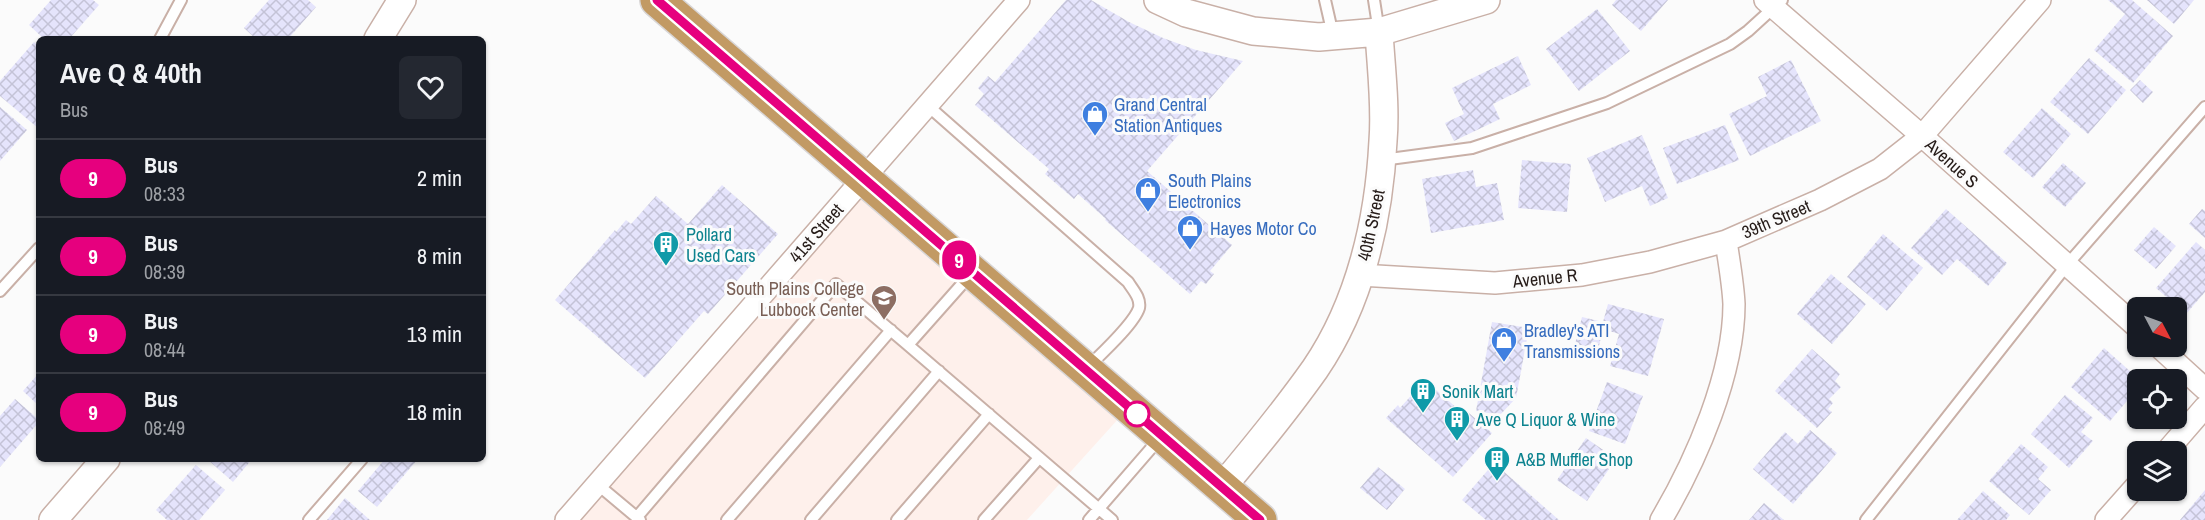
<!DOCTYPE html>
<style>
body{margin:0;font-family:"Archivo Narrow",sans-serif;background:#242831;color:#f1f3f6;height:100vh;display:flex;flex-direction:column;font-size:22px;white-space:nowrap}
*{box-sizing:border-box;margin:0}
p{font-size:20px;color:#9ea1a6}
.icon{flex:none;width:33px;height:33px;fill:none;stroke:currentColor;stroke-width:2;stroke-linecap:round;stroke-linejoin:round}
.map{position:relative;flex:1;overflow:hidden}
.drawer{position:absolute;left:36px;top:36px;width:450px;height:426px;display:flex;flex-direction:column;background:#171b24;border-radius:9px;box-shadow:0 2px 4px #0004}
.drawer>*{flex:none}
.badge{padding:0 12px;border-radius:20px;font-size:21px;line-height:39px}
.needle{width:39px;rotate:131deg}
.fabs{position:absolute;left:2127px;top:297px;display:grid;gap:12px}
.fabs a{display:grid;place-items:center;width:60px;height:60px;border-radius:9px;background:#171b24;box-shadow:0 2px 4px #0004;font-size:30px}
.map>.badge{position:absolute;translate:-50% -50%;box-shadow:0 0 0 3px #fff}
.round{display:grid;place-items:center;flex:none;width:63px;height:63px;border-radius:9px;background:#242831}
.summary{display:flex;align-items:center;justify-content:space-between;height:102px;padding:0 24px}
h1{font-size:28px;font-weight:800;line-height:45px}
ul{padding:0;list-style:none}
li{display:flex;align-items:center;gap:18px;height:78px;padding:0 24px;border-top:2px solid #363941}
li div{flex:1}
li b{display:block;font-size:22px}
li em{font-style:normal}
li .badge{min-width:66px;font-weight:700;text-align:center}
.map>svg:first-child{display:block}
</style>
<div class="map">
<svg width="2205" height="520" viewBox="0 0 2205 520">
<defs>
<pattern id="building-cross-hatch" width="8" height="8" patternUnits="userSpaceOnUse" patternTransform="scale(1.5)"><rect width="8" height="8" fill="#e5e4fc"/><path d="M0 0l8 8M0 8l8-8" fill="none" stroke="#c4c3d7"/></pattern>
</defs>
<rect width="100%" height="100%" fill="#fbfbfb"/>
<!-- built -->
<path fill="#fef0eb" d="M864,178L1129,407L1027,520H566Z"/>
<!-- building -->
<path fill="url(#building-cross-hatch)" d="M51,0H93L99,5L69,39H44L29,25Z
M269,0H308L316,7L288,39H256L244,28Z
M1066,0H1091L1129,22L1163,38L1196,50L1243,61L1147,171L1232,245L1210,271L1214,274L1206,284L1201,281L1190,294L1105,220L1106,219L1078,194L1074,199L1045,174L1049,169L975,105L984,94L978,88L988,76L995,82Z
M1616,0H1668L1641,31L1612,5Z
M2108,0H2132L2173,36L2133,83L2094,50L2125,14Z
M2147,0H2194L2174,24Z
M1597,9L1630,51L1579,91L1546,49Z
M34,42L39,47L38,128L0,96V81Z
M1518,56L1531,85L1493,104L1500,119L1454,141L1445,123L1464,114L1452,88Z
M2089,58L2126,90L2088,134L2050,102Z
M1791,60L1821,121L1750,156L1729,114L1767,96L1758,77Z
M2140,80L2153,92L2143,103L2130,90Z
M0,107L27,130L0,161Z
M2042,108L2071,134L2033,178L2003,152Z
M1725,125L1739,160L1677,184L1663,148Z
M1642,135L1668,198L1650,206L1642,186L1605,202L1587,158Z
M1522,160L1571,164L1567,212L1518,208Z
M2063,163L2086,183L2065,207L2042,187Z
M1473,170L1476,187L1497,183L1504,220L1431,233L1422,179Z
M722,185L778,234L708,314L704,311L645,378L555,300L615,230L616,232L626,220L631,224L656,196L688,224Z
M1946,209L2007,263L1988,286L1957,259L1942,275L1911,248Z
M2202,209L2205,211V238L2189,224Z
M2154,227L2176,246L2156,269L2134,250Z
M1883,234L1923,268L1887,311L1847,277Z
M2196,242L2205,250V292L2186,314L2156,288Z
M1831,274L1866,304L1832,344L1797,314Z
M1608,304L1664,319L1648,376L1610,366L1619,334L1603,329L1598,350L1575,344L1582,317L1603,322Z
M1492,322L1529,328L1516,398L1500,415L1476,411Z
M2104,348L2140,380H2138V388L2110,421L2071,387Z
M1812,349L1840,374L1835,381L1841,387L1829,399L1833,403L1828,409L1832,412L1817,428L1775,391Z
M39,373V406L23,391Z
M1425,380L1459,410L1462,407L1492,433L1453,477L1386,418L1398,405L1400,408Z
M1607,382L1643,396L1625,444L1589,431Z
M2065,395L2093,418L2081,432L2093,441L2069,468L2031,434Z
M15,399L39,420V422L0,467V416Z
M1810,430L1837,453L1793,504L1753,469L1785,432L1798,444Z
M1586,438L1616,459L1587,501L1557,480Z
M2021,444L2048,467L2038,479L2051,490L2029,515L1989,481Z
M207,459H252L233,482Z
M385,459H418L377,507L358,491Z
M1494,463L1559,520H1486L1462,500Z
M196,465L225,490L199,520H167L156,510Z
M1378,467L1405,489L1387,510L1360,488Z
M2205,490V520H2180Z
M1983,491L2010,515L2006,520H1957Z
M345,498L370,520H327Z
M1764,503L1784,520H1749Z"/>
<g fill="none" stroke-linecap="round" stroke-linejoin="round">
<!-- service casing -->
<g stroke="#c9b0a7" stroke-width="14">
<path id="service" d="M1325,0L1333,35
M1374,0L1379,32
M160,39L181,0
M927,105L1128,282C1133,290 1141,298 1139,308C1134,324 1101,354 1088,367
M1382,160L1472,148L1607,103L1730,44L1748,31L1782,0
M971,274L908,345L1112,520
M0,291L39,248
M597,484L640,520
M637,517L836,284L908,345
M309,520L362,459
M727,520L891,330
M811,520L939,371
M897,520L989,414
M984,520L1039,458
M1089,520L1160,438
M1866,520L2067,265L2205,107"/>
</g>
<!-- minor casing -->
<g stroke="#c9b0a7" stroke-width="24">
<path id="minor" d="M1765,0L1922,136L2138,328
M1360,275L1495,283L1582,275L1650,262L1726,241
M2158,346L2205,389
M2166,452L2205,407
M566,520L1019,0
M1661,520C1696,461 1734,374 1734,304C1733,283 1729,262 1726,241L1820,200L1880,169L1922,136L2040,0
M2106,520L2138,484"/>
</g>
<!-- tertiary casing -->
<g stroke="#c9b0a7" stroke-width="30">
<path id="tertiary" d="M1158,0L1186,13L1253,31L1319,37L1379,32L1486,0
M378,39L402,0
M1222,487C1254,449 1286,410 1315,369C1360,303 1379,220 1383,141C1386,105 1381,68 1379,32
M53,520L106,459"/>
</g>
<!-- trunk casing -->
<g stroke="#d8d6d6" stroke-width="36">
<path id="trunk" d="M657,0L1260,520"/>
</g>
<!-- service -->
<use href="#service" stroke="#fff" stroke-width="10"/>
<!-- minor -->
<use href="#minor" stroke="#fff" stroke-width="21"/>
<!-- tertiary -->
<use href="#tertiary" stroke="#fff" stroke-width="27"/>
<!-- trunk -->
<use href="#trunk" stroke="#c29a64" stroke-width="33"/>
</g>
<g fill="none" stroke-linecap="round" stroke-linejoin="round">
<!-- line casing -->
<g stroke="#fff" stroke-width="14">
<path id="line" d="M657,0L1260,520"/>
</g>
<!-- line -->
<use href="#line" stroke="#e6007e" stroke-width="9"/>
</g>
<!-- icons -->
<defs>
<g id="shop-pin" transform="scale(1.35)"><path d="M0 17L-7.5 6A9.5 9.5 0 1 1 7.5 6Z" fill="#3f7fe0" stroke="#fbfbfb"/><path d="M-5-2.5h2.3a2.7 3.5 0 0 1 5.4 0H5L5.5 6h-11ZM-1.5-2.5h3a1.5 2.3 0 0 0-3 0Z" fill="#fff"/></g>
<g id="building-pin" transform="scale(1.35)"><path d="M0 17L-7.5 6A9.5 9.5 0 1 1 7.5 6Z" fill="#0f9aa8" stroke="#fbfbfb"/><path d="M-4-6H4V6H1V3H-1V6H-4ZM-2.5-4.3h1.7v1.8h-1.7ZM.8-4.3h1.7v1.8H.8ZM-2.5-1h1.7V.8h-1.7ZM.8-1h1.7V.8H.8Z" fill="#fff"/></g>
<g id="university-pin" transform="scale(1.35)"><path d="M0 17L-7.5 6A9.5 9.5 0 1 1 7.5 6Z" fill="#8d6e63" stroke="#fbfbfb"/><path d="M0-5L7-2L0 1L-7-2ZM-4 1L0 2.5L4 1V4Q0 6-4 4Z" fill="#fff"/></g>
</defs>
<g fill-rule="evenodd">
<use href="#shop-pin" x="1095" y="114"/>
<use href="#shop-pin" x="1148" y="190"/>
<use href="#shop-pin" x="1190" y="228"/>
<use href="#building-pin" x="666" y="244"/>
<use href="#university-pin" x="884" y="298"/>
<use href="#shop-pin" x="1504" y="340"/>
<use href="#building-pin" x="1423" y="391"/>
<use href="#building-pin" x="1457" y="419"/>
<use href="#building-pin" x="1497" y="459"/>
</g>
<!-- markers -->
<circle fill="#fff" stroke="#e6007e" stroke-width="3" cx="1137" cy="414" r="12"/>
<g text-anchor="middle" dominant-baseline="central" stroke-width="6" stroke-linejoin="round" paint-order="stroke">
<!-- shop labels -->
<g font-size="18" fill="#366cbe" stroke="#fbfbfb" text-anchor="start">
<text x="1114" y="104">Grand Central<tspan x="1114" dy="21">Station Antiques</tspan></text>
<text x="1168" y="180">South Plains<tspan x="1168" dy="21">Electronics</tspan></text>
<text x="1210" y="228">Hayes Motor Co</text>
<text x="1524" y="330">Bradley's ATI<tspan x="1524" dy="21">Transmissions</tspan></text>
</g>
<!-- street labels -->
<g font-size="18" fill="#261c19" stroke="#fbfbfb">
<text transform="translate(1952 163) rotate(42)">Avenue S</text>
<text transform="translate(1776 219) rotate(-23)">39th Street</text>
<text transform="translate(1371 225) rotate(-78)">40th Street</text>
<text transform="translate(816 233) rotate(-49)">41st Street</text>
<text transform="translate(1545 278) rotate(-6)">Avenue R</text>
</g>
<!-- culture labels -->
<g font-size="18" fill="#0d838f" stroke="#fbfbfb" text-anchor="start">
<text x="686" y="234">Pollard<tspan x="686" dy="21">Used Cars</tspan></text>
<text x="1442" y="391">Sonik Mart</text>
<text x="1476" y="419">Ave Q Liquor &amp; Wine</text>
<text x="1516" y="459">A&amp;B Muffler Shop</text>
</g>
<!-- education labels -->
<g font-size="18" fill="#785e54" stroke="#fbfbfb" text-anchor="end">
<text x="864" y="288">South Plains College<tspan x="864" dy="21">Lubbock Center</tspan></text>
</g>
</g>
</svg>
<div class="fabs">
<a><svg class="needle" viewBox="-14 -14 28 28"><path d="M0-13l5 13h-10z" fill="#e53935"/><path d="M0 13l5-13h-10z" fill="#9ea1a6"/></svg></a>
<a><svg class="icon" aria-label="locate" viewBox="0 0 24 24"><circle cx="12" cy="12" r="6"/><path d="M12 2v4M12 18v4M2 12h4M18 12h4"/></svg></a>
<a><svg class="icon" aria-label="layers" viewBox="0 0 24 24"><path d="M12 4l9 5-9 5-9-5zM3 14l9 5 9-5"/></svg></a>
</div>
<b class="badge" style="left:959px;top:260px;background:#e6007e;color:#fff">9</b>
<section class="drawer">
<div class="summary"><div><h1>Ave Q &amp; 40th</h1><p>Bus</p></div><a class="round"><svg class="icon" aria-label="heart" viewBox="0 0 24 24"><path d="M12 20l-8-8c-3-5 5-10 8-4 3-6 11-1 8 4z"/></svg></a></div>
<ul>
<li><span class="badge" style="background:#e6007e;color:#fff">9</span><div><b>Bus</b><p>08:33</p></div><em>2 min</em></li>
<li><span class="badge" style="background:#e6007e;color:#fff">9</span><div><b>Bus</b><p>08:39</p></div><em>8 min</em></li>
<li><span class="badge" style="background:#e6007e;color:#fff">9</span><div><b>Bus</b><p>08:44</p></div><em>13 min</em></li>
<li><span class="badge" style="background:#e6007e;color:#fff">9</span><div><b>Bus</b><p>08:49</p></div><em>18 min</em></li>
</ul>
</section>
</div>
